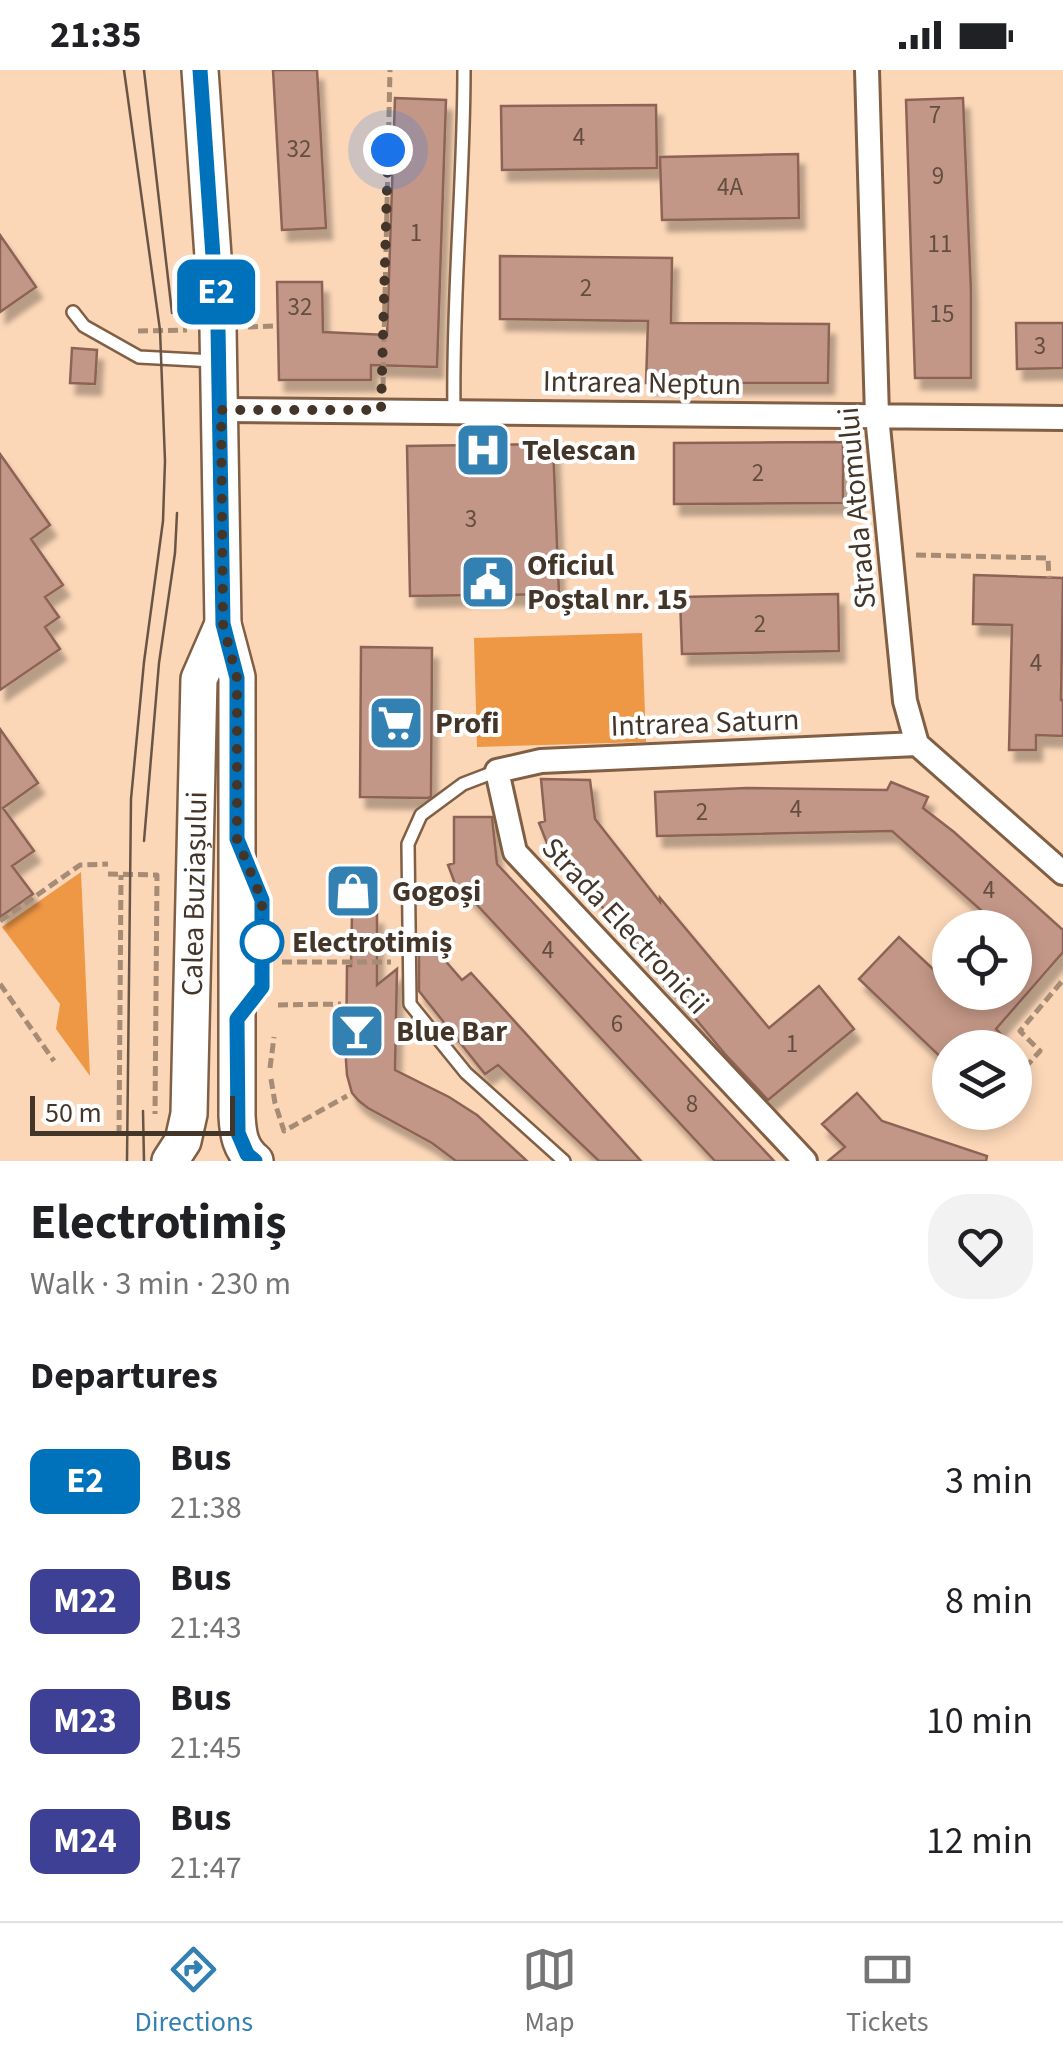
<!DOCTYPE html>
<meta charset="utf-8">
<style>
body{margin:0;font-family:"Source Sans 3",sans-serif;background:#f2f2f2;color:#202124;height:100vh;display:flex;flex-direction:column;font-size:38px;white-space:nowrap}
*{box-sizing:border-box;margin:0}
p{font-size:32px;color:#757577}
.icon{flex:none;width:55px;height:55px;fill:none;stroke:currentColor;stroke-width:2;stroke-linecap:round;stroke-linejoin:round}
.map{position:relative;height:1091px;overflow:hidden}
.drawer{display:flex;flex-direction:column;background:#fff;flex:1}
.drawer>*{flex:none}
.badge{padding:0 20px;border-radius:15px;font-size:35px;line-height:65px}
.fabs{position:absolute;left:932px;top:840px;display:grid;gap:20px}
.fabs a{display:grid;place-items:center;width:100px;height:100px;border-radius:50%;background:#fff;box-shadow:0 5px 15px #0003;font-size:50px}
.scale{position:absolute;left:30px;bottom:25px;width:205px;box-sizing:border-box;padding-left:10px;border:5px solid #443529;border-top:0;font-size:28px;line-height:35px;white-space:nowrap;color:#443529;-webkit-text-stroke:8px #fff;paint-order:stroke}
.you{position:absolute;width:50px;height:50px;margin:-25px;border:8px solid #fff;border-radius:50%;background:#1a73e8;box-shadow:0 0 0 15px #1a73e833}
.map>.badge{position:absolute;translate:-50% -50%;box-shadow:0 0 0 5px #fff}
h2{padding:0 30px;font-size:38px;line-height:90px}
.round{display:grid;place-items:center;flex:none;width:105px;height:105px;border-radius:40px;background:#f2f2f2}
.headline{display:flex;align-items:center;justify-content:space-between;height:170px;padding:0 30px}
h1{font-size:48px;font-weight:700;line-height:75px}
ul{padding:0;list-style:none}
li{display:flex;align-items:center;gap:30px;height:120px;padding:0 30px}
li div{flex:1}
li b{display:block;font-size:38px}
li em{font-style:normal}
li .badge{min-width:110px;font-weight:700;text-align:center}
.status{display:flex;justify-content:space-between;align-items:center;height:70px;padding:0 50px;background:#fff;direction:ltr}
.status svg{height:28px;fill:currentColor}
.dock{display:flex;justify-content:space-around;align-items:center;height:140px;border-top:2px solid #e0e0e0;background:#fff;font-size:28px;color:#757577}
.dock a{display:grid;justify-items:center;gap:5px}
.dock .on{color:#3380b3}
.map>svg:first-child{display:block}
</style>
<div class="status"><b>21:35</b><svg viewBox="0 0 49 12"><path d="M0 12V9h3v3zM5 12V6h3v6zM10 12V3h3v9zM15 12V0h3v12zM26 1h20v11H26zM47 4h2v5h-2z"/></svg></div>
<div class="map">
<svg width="1063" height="1091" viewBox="0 0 1063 1091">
<defs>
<filter id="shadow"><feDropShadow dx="6" dy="11" stdDeviation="2.5" flood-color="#0004"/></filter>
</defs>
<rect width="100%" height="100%" fill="#fbd6b7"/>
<!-- green -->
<path fill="#ee9744" d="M642,563L646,672L477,677L474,568Z
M81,802L90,1006L56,959L60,934L2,857Z"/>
<!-- building -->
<path fill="#c39787" stroke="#8d6455" stroke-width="2.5" filter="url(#shadow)" d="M273,0H317L326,158L282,160Z
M395,28L446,30L437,297L371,295V310H279L277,212H322L323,262L387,265Z
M963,28L971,221V308H915L906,30Z
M656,35L657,98L502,100L501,36Z
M798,84L799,148L662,150L660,87Z
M0,165L36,217L0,242Z
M500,186L672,188L671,253L829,254L828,313H646L648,251L500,249Z
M1016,253H1063V298L1017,299Z
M72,278L97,280L95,314L70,313Z
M843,372V433L674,434V373Z
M553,374L559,524L410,526L407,376Z
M0,384L50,455L31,469L63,515L45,527L59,547L45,557L60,579L0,620Z
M974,505L1063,508L1061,630H1063V666L1036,665V680H1009L1012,555L973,554Z
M838,524L839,581L682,584L680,527Z
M361,577L432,578L431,726L428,728L360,727Z
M0,659L38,713L3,738L34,781L12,796L33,824L0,847Z
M541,709L590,710L595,749L660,832V828L769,958L819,916L854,959L768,1030L725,984L558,784L552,786L539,753L545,751Z
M891,712L928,727L923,738L954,762L1063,860V882L996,959L1015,978H950V996L859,909L899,867L950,915V922H1015V858H1001L892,761L657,766L655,722L747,718L887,720Z
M454,747H492L497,794L774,1091H715L464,821L459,824L448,795L454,793Z
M352,843L377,844V915L397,899L395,1000L449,1027L477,1045L527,1091H456L432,1073L368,1038L359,1031L352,1023L347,1005L346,991L347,896H351Z
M429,872L462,910L471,903L641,1091H599L498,995L485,1004L419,921V881Z
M857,1023L882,1051L987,1086L986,1091H828L845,1077L822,1054Z"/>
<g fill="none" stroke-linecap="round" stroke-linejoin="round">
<!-- lane casing -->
<g stroke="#805f44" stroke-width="16">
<path id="lane" d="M73,242L84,256L139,287L214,291
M454,341C452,227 464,114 464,0
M497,701L463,714L421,745L408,774L410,934L466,1003L564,1091
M245,939L262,917V829L250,801"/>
</g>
<!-- street casing -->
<g stroke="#805f44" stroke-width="28">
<path id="street" d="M867,0L877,346L905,631L917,674L1063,803
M221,340L1063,348
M805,1091L515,782L497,701L541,691L917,674"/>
</g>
<!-- primary casing -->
<g stroke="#805f44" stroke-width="40">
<g id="primary">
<path d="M200,0L218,258L223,554L237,607V1046C238,1064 240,1079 255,1091"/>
<path id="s1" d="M170,1091L183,1071L189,1044L199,609L223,554"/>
</g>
</g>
<!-- path -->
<path stroke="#a68b75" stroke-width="5" stroke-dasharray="10 5" stroke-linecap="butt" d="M248,257L273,256
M138,261L187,260
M383,317L390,0
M916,485L1048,488L1049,508
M108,804L157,805L155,1044
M0,851L80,795L108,794
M282,892H391
M0,914L54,991
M278,935L341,934
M270,998L274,967
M271,1009L275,1033L284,1061L347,1026
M1015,1009L1040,981L1020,961L1063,910
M983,1044L985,1042
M119,1065L121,805"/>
<!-- lane -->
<use href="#lane" stroke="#fff" stroke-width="11"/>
<!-- street -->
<use href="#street" stroke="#fff" stroke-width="22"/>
<!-- primary -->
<use href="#primary" stroke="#fff" stroke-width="35"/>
<!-- tram -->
<path stroke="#695545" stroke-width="2.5" d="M124,0L160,260L165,391L163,451L144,592L131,729L127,1091
M144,0L172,243
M144,771L159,593L175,483L177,443
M143,1041L144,1091"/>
</g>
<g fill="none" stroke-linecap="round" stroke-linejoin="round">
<!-- line casing -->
<g stroke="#fff" stroke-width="22">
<path id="line" d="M200,0L218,258L223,554L237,608V769L262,830V917L237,949L238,1063L247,1084L255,1091"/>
</g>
<!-- line -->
<use href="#line" stroke="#0072bc" stroke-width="15"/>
<!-- walk -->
<path stroke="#443529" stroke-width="10" stroke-dasharray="0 18" d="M262,872V830L237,769V608L223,554L221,340H381L388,80"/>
</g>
<!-- icons -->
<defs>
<g id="hospital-square" transform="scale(2.875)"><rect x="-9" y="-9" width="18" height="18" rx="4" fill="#3380b3" stroke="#fff"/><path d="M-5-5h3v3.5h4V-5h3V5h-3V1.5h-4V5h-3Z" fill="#fff"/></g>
<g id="civic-square" transform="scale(2.875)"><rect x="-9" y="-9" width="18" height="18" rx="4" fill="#3380b3" stroke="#fff"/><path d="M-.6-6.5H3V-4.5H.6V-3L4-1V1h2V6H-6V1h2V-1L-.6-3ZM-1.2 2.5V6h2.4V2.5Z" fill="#fff"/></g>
<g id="supermarket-square" transform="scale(2.875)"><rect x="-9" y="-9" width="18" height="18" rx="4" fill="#3380b3" stroke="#fff"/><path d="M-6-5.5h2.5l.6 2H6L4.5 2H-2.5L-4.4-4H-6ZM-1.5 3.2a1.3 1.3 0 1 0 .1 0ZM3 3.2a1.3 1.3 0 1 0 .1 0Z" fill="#fff"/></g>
<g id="shop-square" transform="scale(2.875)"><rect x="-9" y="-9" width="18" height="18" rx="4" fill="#3380b3" stroke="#fff"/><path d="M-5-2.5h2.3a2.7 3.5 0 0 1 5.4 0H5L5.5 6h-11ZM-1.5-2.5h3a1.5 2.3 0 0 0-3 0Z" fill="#fff"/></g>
<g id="bar-square" transform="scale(2.875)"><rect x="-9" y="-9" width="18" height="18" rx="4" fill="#3380b3" stroke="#fff"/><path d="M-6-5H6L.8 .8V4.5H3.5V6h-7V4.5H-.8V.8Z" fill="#fff"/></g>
</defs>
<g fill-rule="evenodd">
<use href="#hospital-square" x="483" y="380"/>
<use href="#civic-square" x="488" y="512"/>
<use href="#supermarket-square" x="396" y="653"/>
<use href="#shop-square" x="353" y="821"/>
<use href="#bar-square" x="357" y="961"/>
</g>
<!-- markers -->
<circle fill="#fff" stroke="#0072bc" stroke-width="5" cx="262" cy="872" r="20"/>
<g text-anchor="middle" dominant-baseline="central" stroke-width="8" stroke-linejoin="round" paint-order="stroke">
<!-- number labels -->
<g font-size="25" fill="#644e40">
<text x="935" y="45">7</text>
<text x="579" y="67">4</text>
<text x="299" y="79">32</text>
<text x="938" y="106">9</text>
<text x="730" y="117">4A</text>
<text x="416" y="163">1</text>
<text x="940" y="174">11</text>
<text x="586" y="218">2</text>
<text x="300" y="237">32</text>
<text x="942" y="244">15</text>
<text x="1040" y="276">3</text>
<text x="758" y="403">2</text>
<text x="471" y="449">3</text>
<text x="760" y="554">2</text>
<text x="1036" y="593">4</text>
<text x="796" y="739">4</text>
<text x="702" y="742">2</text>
<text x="989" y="820">4</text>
<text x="548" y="880">4</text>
<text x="617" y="954">6</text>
<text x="792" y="974">1</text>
<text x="692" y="1034">8</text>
</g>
<!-- street labels -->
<g font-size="30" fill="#443529" stroke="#fff">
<text transform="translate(642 313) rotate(1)">Intrarea Neptun</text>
<text transform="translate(857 438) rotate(-95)">Strada Atomului</text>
<text transform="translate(705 653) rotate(-2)">Intrarea Saturn</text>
<text stroke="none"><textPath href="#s1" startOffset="272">Calea Buziașului</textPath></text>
<text transform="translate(625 856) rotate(47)">Strada Electronicii</text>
</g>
<!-- poi labels -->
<g font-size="30" font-weight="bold" fill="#443529" stroke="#fff" text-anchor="start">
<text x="522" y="380">Telescan</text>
<text x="527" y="495">Oficiul<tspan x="527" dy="34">Poștal nr. 15</tspan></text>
<text x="435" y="653">Profi</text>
<text x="392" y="821">Gogoși</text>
<text x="396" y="961">Blue Bar</text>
</g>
<!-- stop labels -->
<g font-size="30" font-weight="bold" fill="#443529" stroke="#fff" text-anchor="start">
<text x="292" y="872">Electrotimiș</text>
</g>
</g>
</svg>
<div class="fabs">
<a><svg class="icon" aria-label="locate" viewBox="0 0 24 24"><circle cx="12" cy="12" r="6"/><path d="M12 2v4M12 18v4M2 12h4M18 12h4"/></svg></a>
<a><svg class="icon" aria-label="layers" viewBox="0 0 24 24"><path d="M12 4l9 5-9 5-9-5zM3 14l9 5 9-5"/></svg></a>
</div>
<div class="scale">50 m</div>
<div class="you" style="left:388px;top:80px"></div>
<b class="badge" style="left:216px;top:222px;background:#0072bc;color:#fff">E2</b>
</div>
<section class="drawer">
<div class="headline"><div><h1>Electrotimiș</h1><p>Walk · 3 min · 230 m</p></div><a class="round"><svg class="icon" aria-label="heart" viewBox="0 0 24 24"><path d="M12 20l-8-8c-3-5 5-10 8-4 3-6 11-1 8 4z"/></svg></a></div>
<h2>Departures</h2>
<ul>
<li><span class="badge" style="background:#0072bc;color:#fff">E2</span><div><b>Bus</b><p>21:38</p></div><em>3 min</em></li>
<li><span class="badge" style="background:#3e4095;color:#fff">M22</span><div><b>Bus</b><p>21:43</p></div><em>8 min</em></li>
<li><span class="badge" style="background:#3e4095;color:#fff">M23</span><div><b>Bus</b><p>21:45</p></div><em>10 min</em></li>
<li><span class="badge" style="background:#3e4095;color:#fff">M24</span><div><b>Bus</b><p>21:47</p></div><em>12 min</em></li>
</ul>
</section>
<nav class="dock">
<a class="on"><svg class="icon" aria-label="directions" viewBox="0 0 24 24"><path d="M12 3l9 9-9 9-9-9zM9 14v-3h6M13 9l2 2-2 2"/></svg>Directions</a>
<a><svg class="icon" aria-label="map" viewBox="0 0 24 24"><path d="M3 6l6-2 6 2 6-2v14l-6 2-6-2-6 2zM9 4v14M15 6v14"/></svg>Map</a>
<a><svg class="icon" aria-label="tickets" viewBox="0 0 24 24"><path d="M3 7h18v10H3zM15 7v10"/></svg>Tickets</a>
</nav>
